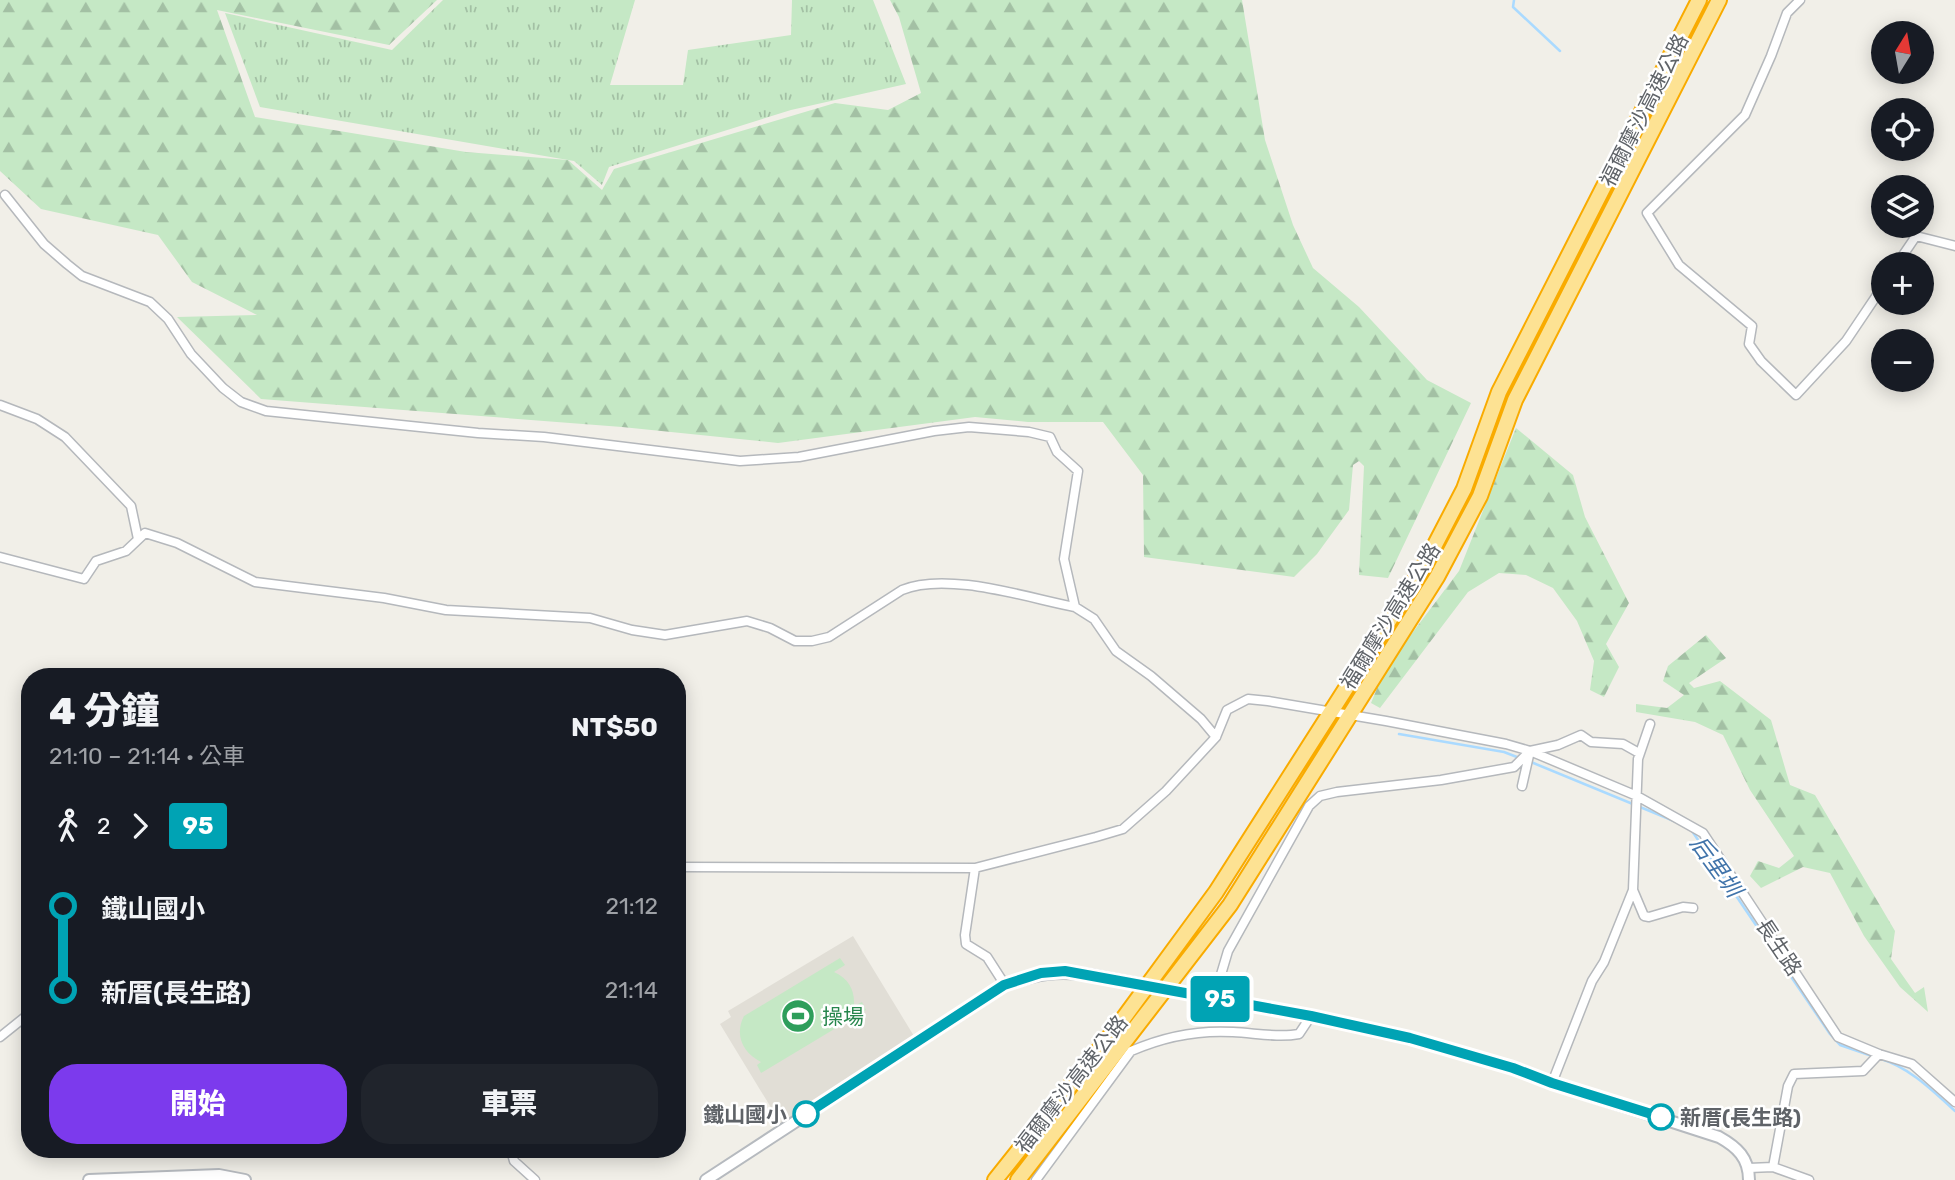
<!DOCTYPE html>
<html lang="zh-TW">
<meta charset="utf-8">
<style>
body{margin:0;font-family:Rubik,"Noto Sans TC",sans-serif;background:#20242c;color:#f1f3f6;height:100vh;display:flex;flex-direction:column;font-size:26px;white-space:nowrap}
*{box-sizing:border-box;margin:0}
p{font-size:23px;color:#9ea1a6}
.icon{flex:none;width:38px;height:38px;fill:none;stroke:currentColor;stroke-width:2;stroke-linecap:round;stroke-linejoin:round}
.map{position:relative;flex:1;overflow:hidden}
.side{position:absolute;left:21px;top:668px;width:665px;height:490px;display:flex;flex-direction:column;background:#171b24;border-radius:28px;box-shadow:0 4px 18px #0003}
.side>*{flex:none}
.badge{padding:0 14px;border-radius:5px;font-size:24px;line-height:46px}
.needle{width:46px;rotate:11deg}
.controls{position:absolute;left:1871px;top:21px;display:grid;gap:14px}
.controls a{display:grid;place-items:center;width:63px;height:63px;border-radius:50%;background:#171b24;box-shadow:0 4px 18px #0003;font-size:35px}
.map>.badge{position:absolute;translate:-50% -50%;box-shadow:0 0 0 4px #fff}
.legs{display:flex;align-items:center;gap:10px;height:77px;padding:0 28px;font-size:23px}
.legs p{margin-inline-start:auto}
.head{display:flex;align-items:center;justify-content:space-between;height:119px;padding:0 28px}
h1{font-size:38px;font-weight:800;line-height:52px}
.cta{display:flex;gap:14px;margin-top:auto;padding:14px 28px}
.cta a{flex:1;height:80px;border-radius:28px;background:#7c3aed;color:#fff;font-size:28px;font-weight:800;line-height:80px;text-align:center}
.cta a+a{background:#20242c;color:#f1f3f6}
ul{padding:0 28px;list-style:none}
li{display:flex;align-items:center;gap:24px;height:84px;font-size:26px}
li i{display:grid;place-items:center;width:10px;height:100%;margin:0 9px;background:currentColor}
li i::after{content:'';width:18px;height:18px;margin:-9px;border:5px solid;border-radius:50%;background:#171b24}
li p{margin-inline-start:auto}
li:first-child i{background:linear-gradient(#0000 50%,currentColor 0)}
li:last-child i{background:linear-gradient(currentColor 50%,#0000 0)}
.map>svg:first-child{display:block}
</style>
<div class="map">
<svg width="1955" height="1180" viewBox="0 0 1955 1180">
<defs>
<pattern id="grass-tufts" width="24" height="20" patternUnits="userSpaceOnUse" patternTransform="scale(1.75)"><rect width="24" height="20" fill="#c5e8c5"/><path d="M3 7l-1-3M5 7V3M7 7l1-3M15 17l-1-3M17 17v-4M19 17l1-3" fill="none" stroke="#a3c0a4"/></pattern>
<pattern id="forest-firs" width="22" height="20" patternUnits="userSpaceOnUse" patternTransform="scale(1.75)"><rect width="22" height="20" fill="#c5e8c5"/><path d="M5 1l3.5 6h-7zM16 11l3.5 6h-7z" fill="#a3c0a4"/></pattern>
</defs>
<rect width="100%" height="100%" fill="#f1efe8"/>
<!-- education -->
<path fill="#e1ded6" d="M853,936L917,1041L781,1124L720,1024L731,1017L728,1011Z"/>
<!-- grass -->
<path fill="url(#grass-tufts)" d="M443,0H635L610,85H683L688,50L791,35L792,0H873L906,84L791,110L609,167L602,185L574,161L260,107L225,13L392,50Z"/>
<!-- forest -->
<path fill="url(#forest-firs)" d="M0,0H437L389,45L217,10L255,117L466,152L568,160L602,190L614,169L835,103L888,110L921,93L899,17L890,0H1242L1265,140L1293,225L1313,268L1359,307L1427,380L1471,403L1388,578L1359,575L1364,466L1359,461L1353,465L1349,510L1317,554L1294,577L1144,557L1143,475L1103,422H1028L975,417L778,443L622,427L261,399L177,317L257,315L192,282L158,235L41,209L0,171Z
M1516,428L1573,475L1585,517L1629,603L1606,644L1619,667L1604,697L1590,690L1594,661L1577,621L1553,588L1526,575L1499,573L1468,592L1380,708L1371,703L1385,669L1459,571Z
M1706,635L1726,658L1689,683L1694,688L1720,681L1771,720L1790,785L1815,795L1895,931L1891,959L1915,993L1924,987L1928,1012L1900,987L1864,936L1830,873L1803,867L1761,888L1750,876L1758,861L1779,868L1794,856L1750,790L1723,735L1695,722L1636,712V704L1667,708L1684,695L1663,681L1668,666Z"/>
<!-- pitch -->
<path fill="#c5e8c5" d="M840,958L845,965L834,972C849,979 855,990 854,1006L862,1002L866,1010L761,1073L757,1065L761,1062C743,1053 734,1035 744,1016Z"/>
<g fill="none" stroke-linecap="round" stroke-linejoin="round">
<!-- stream -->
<path stroke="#aadaff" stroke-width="2.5" d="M1514,0L1513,7L1560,51
M1399,734L1504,752L1522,759
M1531,762L1674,821
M1692,831L1830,1034L1840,1045L1872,1056
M1878,1058C1909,1067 1931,1089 1955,1111"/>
<!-- street casing -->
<g stroke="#b5b8bc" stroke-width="11">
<path id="street" d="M1800,0L1787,13L1771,56L1745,115L1647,213L1679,265L1752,326L1749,344L1761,361L1796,395L1846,341L1883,286
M5,195L44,244L67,264L82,276L150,302L168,319L191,354L223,388L241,402L266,411L478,433L544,437L740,461L799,457L934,431L969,427L1029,432L1050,437L1057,452L1078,471L1064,559L1075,607L1094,619L1116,651L1151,676L1201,719L1216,737
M1897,264L1916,236L1955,246
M0,405L37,419L65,437L131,506L138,539
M0,557L84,579L96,561L126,551L145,533L177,543L255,582L384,598L446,610L590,618L632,630L665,635L747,621L770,628L795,641H812L829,637L902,590C947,571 1028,598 1075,607
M1522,786L1530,751
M677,867L975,868L1096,837L1123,829L1166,791L1216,737L1227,710L1248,699L1268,701L1386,721L1506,744L1530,751L1637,796L1703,833L1838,1037L1879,1054L1912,1064L1955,1102
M975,868L965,935L966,944L987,957L1005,985
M1633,890L1644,916L1649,917L1683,907L1693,908
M1214,998L1228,951L1309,806L1320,796L1337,792L1441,780L1514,767L1530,751L1558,745L1581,735L1591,742L1623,744L1639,753
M0,1037L30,1013
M1552,1083L1592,981L1604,962L1633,890L1638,759L1650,724
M511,1150L514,1161L535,1180
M1773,1167L1809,1180
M1749,1168L1773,1167L1788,1086L1794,1074L1863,1071L1879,1054
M1036,1180L1131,1051C1163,1037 1199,1030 1233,1032C1255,1033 1278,1038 1299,1034L1311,1016"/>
</g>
<!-- secondary casing -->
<g stroke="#b6babf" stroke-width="14">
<path id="secondary" d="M1214,998L1311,1016L1410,1038L1513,1068L1552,1083L1719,1137C1737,1147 1749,1158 1749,1180
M89,1180L219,1175L245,1180
M706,1180L1005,985C1037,974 1056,970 1090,975"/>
</g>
<!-- highway casing -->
<g stroke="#f9ab00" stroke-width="18">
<path id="highway" d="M995,1180L1117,1027L1216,892L1424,566L1464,489L1499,392L1699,0
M1018,1180L1230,905L1437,577L1480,496L1515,400L1719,0"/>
</g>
<!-- street -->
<use href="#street" stroke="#fff" stroke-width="8"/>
<!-- secondary -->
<use href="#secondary" stroke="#fff" stroke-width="10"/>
<!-- highway -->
<use href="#highway" stroke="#fde293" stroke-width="14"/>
<!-- secondary-bridge casing -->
<g stroke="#b6babf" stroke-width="14" stroke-linecap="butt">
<path id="secondary-bridge" d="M1090,975L1214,998"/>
</g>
<!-- secondary-bridge -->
<use href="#secondary-bridge" stroke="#fff" stroke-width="10"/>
</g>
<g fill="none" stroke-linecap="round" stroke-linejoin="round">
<!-- line-1 casing -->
<g stroke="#fff" stroke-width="16">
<path id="line-1" d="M806,1114L1004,985L1041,973L1065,971L1311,1016L1410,1038L1513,1068L1552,1083L1661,1117"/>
</g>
<!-- line-1 -->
<use href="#line-1" stroke="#00a3b4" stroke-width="10"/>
</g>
<!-- icons -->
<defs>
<g id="stadium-disc" transform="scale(1.75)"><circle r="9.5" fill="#2e9e5b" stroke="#fff"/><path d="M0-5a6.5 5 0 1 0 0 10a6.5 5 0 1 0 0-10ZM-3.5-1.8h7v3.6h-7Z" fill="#fff"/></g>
</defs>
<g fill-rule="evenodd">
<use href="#stadium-disc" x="798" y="1016"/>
</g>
<!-- markers -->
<g fill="#fff" stroke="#00a3b4" stroke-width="3.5">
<circle cx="806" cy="1114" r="12"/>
<circle cx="1661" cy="1117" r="12"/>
</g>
<g text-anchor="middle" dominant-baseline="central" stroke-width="5" stroke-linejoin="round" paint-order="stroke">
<!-- street labels -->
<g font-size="21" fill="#5f6368" stroke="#fff">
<text transform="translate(1644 110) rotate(-63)">福爾摩沙高速公路</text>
<text transform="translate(1390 616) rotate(-58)">福爾摩沙高速公路</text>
<text transform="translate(1779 947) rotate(56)">長生路</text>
<text transform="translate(1071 1084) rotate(-52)">福爾摩沙高速公路</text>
</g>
<!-- leisure labels -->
<g font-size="21" fill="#27864d" stroke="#fff" text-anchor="start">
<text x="822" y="1016">操場</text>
</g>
<!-- stop labels -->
<g font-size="21" font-weight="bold" fill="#5f6368" stroke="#fff" text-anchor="end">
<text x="787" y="1114">鐵山國小</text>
<text x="1680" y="1117" text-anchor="start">新厝(長生路)</text>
</g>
<!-- water labels -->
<g font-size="23" font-style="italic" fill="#4174aa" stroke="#fff">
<text transform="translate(1716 866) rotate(54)">后里圳</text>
</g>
</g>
</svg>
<div class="controls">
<a><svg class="needle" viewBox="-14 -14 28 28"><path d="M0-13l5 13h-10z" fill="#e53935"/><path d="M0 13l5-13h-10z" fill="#9ea1a6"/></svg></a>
<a><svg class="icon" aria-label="locate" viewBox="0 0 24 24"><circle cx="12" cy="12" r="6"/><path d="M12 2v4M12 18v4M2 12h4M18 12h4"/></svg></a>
<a><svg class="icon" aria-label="layers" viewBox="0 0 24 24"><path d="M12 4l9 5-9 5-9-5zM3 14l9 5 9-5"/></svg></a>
<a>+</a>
<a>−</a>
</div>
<b class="badge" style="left:1220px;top:999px;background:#00a3b4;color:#fff">95</b>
<section class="side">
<div class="head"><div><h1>4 分鐘</h1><p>21:10 – 21:14 · 公車</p></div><b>NT$50</b></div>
<div class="legs"><svg class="icon" aria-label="walk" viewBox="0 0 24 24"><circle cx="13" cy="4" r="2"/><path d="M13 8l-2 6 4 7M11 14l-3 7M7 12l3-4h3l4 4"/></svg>2<svg class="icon" aria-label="forward" viewBox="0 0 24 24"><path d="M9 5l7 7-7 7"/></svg><b class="badge" style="background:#00a3b4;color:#fff">95</b></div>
<ul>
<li><i style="color:#00a3b4"></i><b>鐵山國小</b><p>21:12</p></li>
<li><i style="color:#00a3b4"></i><b>新厝(長生路)</b><p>21:14</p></li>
</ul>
<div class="cta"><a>開始</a><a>車票</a></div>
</section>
</div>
